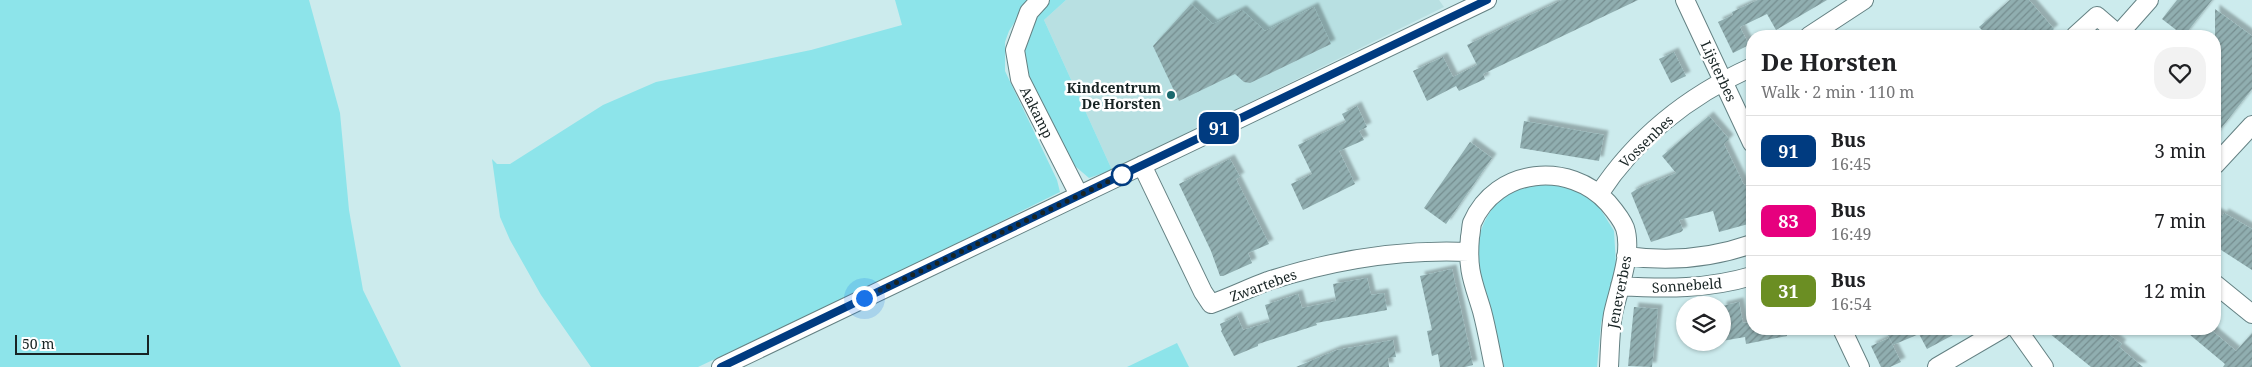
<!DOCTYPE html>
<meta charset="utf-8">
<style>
body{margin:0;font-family:"Noto Serif",serif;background:#f2f2f2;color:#202124;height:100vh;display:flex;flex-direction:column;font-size:19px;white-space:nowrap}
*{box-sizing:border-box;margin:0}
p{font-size:16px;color:#757577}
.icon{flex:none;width:28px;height:28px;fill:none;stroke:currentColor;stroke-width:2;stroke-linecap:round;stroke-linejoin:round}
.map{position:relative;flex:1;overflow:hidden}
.sheet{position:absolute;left:1746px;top:30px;width:475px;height:305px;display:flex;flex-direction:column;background:#fff;border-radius:20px;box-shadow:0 1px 4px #0004}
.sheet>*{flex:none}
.badge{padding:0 10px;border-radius:8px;font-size:18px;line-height:32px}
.fabs{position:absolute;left:1676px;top:296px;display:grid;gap:10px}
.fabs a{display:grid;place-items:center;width:55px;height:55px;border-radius:50%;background:#fff;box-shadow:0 1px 4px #0004;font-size:25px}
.scale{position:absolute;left:15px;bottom:12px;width:134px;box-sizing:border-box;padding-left:5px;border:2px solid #182424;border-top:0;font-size:14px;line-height:18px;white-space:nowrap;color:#182424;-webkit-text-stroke:4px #fff;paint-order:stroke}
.you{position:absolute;width:25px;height:25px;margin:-12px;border:4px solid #fff;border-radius:50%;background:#1a73e8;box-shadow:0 0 0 8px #1a73e833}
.map>.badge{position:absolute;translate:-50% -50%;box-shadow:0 0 0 2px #fff}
.round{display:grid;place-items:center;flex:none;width:52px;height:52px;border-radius:20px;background:#f2f2f2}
.summary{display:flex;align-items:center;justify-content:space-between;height:85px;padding:0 15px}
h1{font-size:24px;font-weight:700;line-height:38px}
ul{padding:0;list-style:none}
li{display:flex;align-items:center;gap:15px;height:70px;padding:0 15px;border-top:1px solid #e0e0e0}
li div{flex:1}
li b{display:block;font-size:19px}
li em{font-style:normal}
li .badge{min-width:55px;font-weight:700;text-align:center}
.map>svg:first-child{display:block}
</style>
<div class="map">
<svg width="2252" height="367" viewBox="0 0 2252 367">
<defs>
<pattern id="building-hatch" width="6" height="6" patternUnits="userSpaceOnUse" patternTransform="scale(1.25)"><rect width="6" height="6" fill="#90aeb0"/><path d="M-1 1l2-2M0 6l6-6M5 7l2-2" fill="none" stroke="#758d8f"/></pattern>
<filter id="shadow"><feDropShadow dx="4.5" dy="-4.5" stdDeviation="1" flood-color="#0004"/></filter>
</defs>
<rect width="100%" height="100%" fill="#ccebed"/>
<!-- built -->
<path fill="#b8e0e2" d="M1066,0H1439L1444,7L1112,170L1044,20Z"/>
<!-- green -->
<path fill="#8de4ea" d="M0,0H309L340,113L349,210L363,290L401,367H0Z
M895,0H1029L1009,31L1005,42V71L1057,180L1060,192L891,276L698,367H591L541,295L510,240L500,217L492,159L497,164H510L603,105L656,82L811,50L902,25Z
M1049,0H1066L1044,20L1112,170L1089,178L1062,155L1020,64L1030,27Z
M1538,184L1569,186L1598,205L1614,231L1616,265L1601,323L1597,367H1499L1476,250C1480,226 1492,200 1515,189C1522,186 1531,185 1538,184Z
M1177,343L1189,367H1127Z"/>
<!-- building -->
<path fill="url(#building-hatch)" filter="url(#shadow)" d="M1562,0H1638L1483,74L1485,79L1459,91L1456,86L1427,101L1413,71L1443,57L1453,77L1477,65L1467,45Z
M1758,0H1827L1776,30L1767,14L1740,27L1749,45L1733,53L1718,22L1733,15L1732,12Z
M2010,0H2029L2054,29L2045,36H1988L1979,27Z
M2177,0H2212L2184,36L2162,19Z
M1191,4L1213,24L1242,10L1265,31L1314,7L1331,44L1250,83L1244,82L1235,74L1179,101L1153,46Z
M2215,9L2252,36V89L2215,136Z
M1674,52L1686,76L1671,83L1659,59Z
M1357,106L1367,127L1359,131L1364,140L1339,151L1355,184L1303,210L1291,184L1312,174L1298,145L1346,122L1342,114Z
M1709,116L1729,139L1724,144L1744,185L1750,183L1752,200L1746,202L1752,223L1719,232L1713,211L1679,220L1683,230L1681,232L1651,242L1631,193L1637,189L1676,173L1662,156Z
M1524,121L1604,135L1599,161L1520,148Z
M1470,142L1492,158L1446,224L1424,208Z
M1230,159L1240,177L1236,179L1269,244L1248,253L1252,263L1223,276H1220L1211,251L1179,184Z
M2215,212L2223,216L2224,213L2252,229V270L2215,246Z
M1452,269L1473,365L1465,367H1440L1438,354L1432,356L1427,331L1432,330L1420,276Z
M1367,278L1371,295L1384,293L1387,310L1316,323L1317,325L1258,344V346L1234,356L1221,331L1222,330L1220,324L1237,316L1243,330L1270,322L1265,305L1298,294L1302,308L1336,301L1333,284Z
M1739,302L1743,323L1752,322V329H1786L1787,336L1746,344L1745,337L1722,341V306Z
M1634,307L1658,309L1652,367L1628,366Z
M1885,329H1964L1927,349L1919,334L1893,345Z
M2044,329H2101L2122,344L2119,347L2143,367H2091Z
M2183,329H2210L2236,351L2252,333V367H2223L2225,364Z
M1889,338L1901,362L1890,367H1881L1871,346Z
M1393,340L1396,357L1388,358L1389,367H1296L1337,350Z"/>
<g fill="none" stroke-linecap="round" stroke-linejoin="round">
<!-- minor casing -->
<g stroke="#648183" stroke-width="20">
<path id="minor" d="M1040,0L1029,12L1015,50L1020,79L1079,195
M1685,0L1752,143
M1809,36L1864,0
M2075,36L2097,16L2119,35
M2117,36L2149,0
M1142,165L1203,292L1211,304C1231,297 1249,288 1268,281C1333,260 1401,249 1469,252
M2215,165L2252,125
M1599,194C1637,136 1690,95 1752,67
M1626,256C1668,262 1712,258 1752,244
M2215,284L2252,314
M1620,286C1666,289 1708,289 1752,276
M1842,329L1860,367
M2017,329L2044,367
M721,367L1487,0
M1494,367C1490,348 1487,330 1482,311C1473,281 1467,271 1470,237C1471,233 1471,227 1472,223C1496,167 1570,161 1608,203C1614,210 1622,220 1625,228C1633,253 1618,290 1613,314C1610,331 1610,349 1609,367
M1937,367L2002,329"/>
</g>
<!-- minor -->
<use href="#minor" stroke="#fff" stroke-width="18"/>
</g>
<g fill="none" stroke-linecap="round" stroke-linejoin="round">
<!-- line casing -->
<g stroke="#fff" stroke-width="11">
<path id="line" d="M721,367L1487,0"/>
</g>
<!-- line -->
<use href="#line" stroke="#003b80" stroke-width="8"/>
<!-- walk -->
<path stroke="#182424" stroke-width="5" stroke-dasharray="0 9" d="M864,298L1124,174L1122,175"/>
</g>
<!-- markers -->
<circle fill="#1b686d" stroke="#fff" stroke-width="2" cx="1171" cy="95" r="5"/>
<circle fill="#fff" stroke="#003b80" stroke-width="2.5" cx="1122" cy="175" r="10"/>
<g text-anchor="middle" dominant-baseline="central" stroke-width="5" stroke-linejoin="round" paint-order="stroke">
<!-- street labels -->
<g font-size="14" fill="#182424" stroke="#fff">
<text transform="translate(1719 71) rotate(65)">Lijsterbes</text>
<text transform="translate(1037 112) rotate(63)">Aakamp</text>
<text transform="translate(1646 141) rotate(-44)">Vossenbes</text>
<text transform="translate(1263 285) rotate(-20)">Zwartebes</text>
<text transform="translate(1687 285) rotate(-4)">Sonnebeld</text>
<text transform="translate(1619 292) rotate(-79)">Jeneverbes</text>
</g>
<!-- poi labels -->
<g font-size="14" font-weight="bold" fill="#182424" stroke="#fff" text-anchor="end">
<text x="1161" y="87">Kindcentrum<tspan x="1161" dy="16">De Horsten</tspan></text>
</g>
</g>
</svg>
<div class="fabs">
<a><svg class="icon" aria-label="layers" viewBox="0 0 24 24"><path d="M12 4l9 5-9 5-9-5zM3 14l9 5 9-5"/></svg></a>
</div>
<div class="scale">50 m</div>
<div class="you" style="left:864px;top:298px"></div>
<b class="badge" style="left:1219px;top:128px;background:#003b80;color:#fff">91</b>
<section class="sheet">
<div class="summary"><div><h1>De Horsten</h1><p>Walk · 2 min · 110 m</p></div><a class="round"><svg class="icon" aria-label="heart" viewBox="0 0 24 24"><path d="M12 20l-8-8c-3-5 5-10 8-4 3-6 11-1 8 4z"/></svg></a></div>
<ul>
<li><span class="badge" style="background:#003b80;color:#fff">91</span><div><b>Bus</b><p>16:45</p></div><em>3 min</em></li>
<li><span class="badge" style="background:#e6007e;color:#fff">83</span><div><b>Bus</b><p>16:49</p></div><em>7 min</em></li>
<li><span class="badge" style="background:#6b8e23;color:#fff">31</span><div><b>Bus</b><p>16:54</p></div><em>12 min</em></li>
</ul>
</section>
</div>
